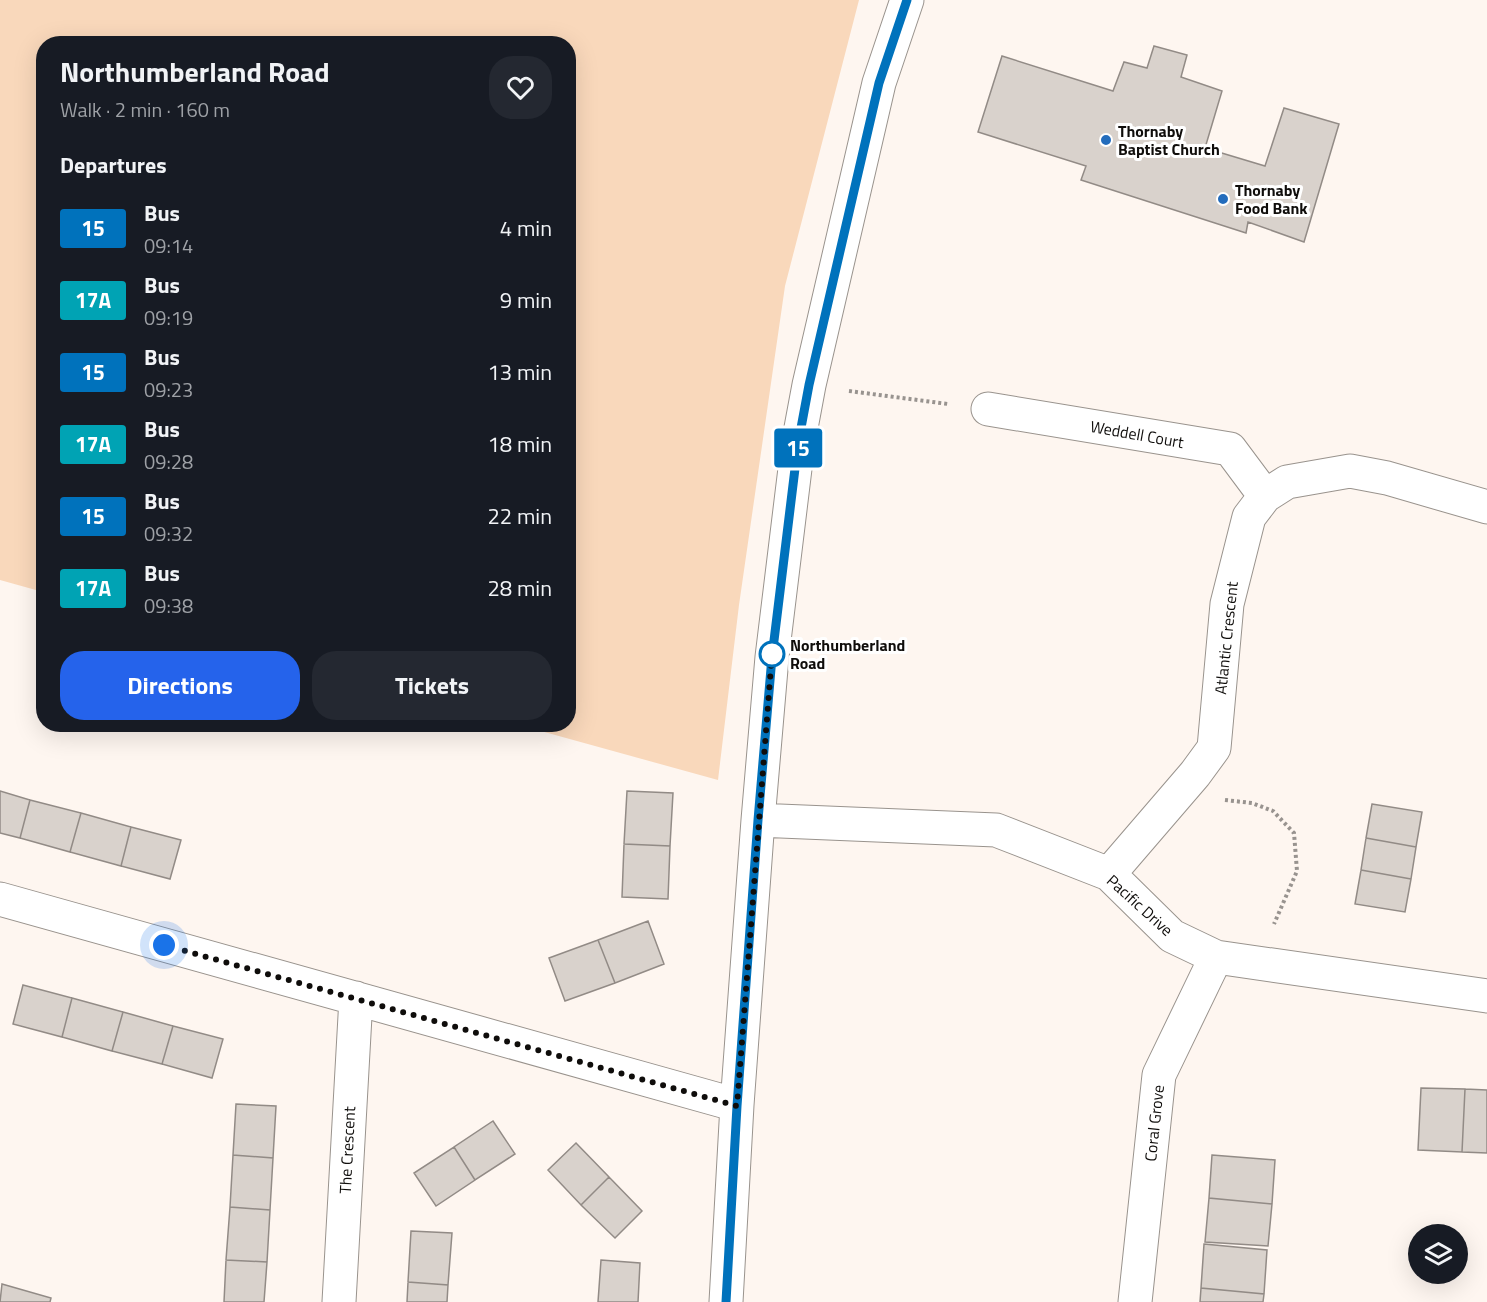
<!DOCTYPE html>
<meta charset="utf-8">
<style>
body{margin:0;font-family:"Titillium Web",sans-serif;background:#242831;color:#f1f3f6;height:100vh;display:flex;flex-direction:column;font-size:22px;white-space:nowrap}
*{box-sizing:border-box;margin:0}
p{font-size:20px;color:#9ea1a6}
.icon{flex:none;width:33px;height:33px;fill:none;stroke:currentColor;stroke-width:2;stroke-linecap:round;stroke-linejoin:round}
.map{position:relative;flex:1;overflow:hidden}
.sheet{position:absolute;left:36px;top:36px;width:540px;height:696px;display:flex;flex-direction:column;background:#171b24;border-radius:24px;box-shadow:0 6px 24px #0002}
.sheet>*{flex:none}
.badge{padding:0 12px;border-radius:4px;font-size:21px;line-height:39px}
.fabs{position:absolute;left:1408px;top:1224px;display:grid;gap:12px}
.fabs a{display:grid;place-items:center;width:60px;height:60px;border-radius:50%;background:#171b24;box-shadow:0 6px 24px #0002;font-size:30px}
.you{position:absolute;width:30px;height:30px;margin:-15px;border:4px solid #fff;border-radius:50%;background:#1a73e8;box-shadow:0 0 0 9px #1a73e833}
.map>.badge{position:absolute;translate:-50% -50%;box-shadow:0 0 0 3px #fff}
h2{padding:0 24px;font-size:22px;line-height:54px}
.round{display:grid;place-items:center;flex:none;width:63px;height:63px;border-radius:24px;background:#242831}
.headline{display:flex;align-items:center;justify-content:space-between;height:102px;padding:0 24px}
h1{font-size:28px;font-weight:700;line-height:45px}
.primary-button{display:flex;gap:12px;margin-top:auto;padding:12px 24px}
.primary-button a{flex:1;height:69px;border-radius:24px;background:#2563eb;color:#fff;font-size:24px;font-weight:700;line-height:69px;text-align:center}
.primary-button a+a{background:#242831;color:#f1f3f6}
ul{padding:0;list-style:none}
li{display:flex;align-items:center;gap:18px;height:72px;padding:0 24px}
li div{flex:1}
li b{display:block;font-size:22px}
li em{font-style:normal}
li .badge{min-width:66px;font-weight:700;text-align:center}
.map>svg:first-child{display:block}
</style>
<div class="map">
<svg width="1487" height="1302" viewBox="0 0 1487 1302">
<rect width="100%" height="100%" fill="#fef6f0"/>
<!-- green -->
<path fill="#f9d8bb" d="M0,0H859L785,286L739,605L718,780L519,725L568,724V44H44L43,592L0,580Z"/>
<!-- building -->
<path fill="#d9d2cc" stroke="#928b86" stroke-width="1.5" d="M1154,46L1187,55L1181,77L1222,91L1205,148L1265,166L1284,108L1339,124L1304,242L1248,222L1246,233L1081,180L1086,166L978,132L1002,56L1113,91L1124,62L1147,68Z
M0,791L30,800L20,838L0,833Z
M627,791L673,793L670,846L624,844Z
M30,800L81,813L70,852L20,838Z
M1372,804L1422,812L1416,847L1366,838Z
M81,813L131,827L121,866L70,852Z
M131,827L181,840L170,879L121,866Z
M1366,838L1416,847L1411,879L1361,870Z
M624,844L670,846L668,899L622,897Z
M1361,870L1411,879L1405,912L1355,904Z
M648,921L664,964L615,983L598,940Z
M598,940L615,983L565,1001L549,958Z
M23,985L72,998L62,1037L13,1024Z
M72,998L123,1012L112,1051L62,1037Z
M123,1012L173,1026L162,1064L112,1051Z
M173,1026L223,1039L212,1078L162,1064Z
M1421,1088L1465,1089L1462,1152L1418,1150Z
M1465,1089L1487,1090V1153L1462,1152Z
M236,1104L276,1106L273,1158L233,1155Z
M493,1121L515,1154L475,1180L454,1147Z
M576,1143L609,1177L581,1205L548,1170Z
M454,1147L475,1180L436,1206L414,1173Z
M233,1155L273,1158L270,1210L230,1207Z
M1212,1155L1275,1160L1272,1204L1209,1198Z
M609,1177L642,1211L615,1238L581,1205Z
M1209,1198L1272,1204L1268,1246L1205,1242Z
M230,1207L270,1210L267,1262L226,1260Z
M411,1231L452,1233L448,1285L408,1282Z
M1204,1244L1267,1250L1264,1294L1201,1288Z
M226,1260L267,1262L264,1302H224Z
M601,1260L640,1263L638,1302H598Z
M408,1282L448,1285L447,1302H407Z
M2,1284L51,1298L50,1302H0Z
M1201,1288L1264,1294L1263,1302H1200Z"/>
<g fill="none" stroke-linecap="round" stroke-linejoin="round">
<!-- street casing -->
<g stroke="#99938d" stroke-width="35">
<path id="street" d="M988,409L1230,449L1265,496
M758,820L996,830L1109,874L1172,936L1216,957L1487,996
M1109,874L1195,774L1214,748L1227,604L1249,517L1265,496L1287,482L1350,471L1387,478L1487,507
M0,899L737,1105
M339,1302L356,998
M726,1302L737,1105L758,820L772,657L798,444L809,385L879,83L907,0
M1135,1302L1159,1075L1216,957"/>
</g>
<!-- path -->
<path stroke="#98938f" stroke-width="4" stroke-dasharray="3 3" stroke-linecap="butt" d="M849,391L948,404
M1225,800L1252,803L1273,811L1294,833L1297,871L1274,924"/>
<!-- street -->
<use href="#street" stroke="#fff" stroke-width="33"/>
</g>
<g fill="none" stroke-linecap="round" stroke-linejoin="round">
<!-- line casing -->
<g stroke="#fff" stroke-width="14">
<path id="line" d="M726,1302L737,1106L758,820L772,657L798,444L809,385L879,83L907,0"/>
</g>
<!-- line -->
<use href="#line" stroke="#0072bc" stroke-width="9"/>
<!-- walk -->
<path stroke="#0f0d0b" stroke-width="6" stroke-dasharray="0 10.8" d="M164,945L737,1106L772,654"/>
</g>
<!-- markers -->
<g fill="#236cbc" stroke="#fff" stroke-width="2">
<circle cx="1106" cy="140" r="6"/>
<circle cx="1223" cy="199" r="6"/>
</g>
<circle fill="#fff" stroke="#0072bc" stroke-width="3" cx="772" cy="654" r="12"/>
<g text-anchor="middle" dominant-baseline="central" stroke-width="6" stroke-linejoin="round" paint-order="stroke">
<!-- poi labels -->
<g font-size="16" font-weight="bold" fill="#0f0d0b" stroke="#fff" text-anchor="start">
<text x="1118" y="131">Thornaby<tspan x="1118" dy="18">Baptist Church</tspan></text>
<text x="1235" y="190">Thornaby<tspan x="1235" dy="18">Food Bank</tspan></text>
</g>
<!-- street labels -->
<g font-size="16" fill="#0f0d0b" stroke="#fff">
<text transform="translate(1137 434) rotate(10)">Weddell Court</text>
<text transform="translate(1226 638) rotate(-84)">Atlantic Crescent</text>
<text transform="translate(1140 905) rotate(42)">Pacific Drive</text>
<text transform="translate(1154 1123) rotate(-84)">Coral Grove</text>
<text transform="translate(347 1150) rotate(-87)">The Crescent</text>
</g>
<!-- stop labels -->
<g font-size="16" font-weight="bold" fill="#0f0d0b" stroke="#fff" text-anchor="start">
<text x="790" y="645">Northumberland<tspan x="790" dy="18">Road</tspan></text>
</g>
</g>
</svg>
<div class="fabs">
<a><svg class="icon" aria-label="layers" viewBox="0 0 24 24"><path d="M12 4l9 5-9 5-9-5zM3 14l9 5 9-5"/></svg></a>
</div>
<div class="you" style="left:164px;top:945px"></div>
<b class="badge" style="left:798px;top:448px;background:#0072bc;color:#fff">15</b>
<section class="sheet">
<div class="headline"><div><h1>Northumberland Road</h1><p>Walk · 2 min · 160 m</p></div><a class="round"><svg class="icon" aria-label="heart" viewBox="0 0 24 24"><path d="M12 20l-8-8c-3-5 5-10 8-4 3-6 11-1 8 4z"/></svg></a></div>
<h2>Departures</h2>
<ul>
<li><span class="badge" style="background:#0072bc;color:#fff">15</span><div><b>Bus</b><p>09:14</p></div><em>4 min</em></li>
<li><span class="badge" style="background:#00a3b4;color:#fff">17A</span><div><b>Bus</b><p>09:19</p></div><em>9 min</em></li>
<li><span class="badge" style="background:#0072bc;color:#fff">15</span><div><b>Bus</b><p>09:23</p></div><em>13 min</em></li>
<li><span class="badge" style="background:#00a3b4;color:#fff">17A</span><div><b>Bus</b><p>09:28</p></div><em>18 min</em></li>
<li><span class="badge" style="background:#0072bc;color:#fff">15</span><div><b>Bus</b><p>09:32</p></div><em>22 min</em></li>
<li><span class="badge" style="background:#00a3b4;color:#fff">17A</span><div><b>Bus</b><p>09:38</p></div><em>28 min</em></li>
</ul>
<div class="primary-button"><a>Directions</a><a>Tickets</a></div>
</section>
</div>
